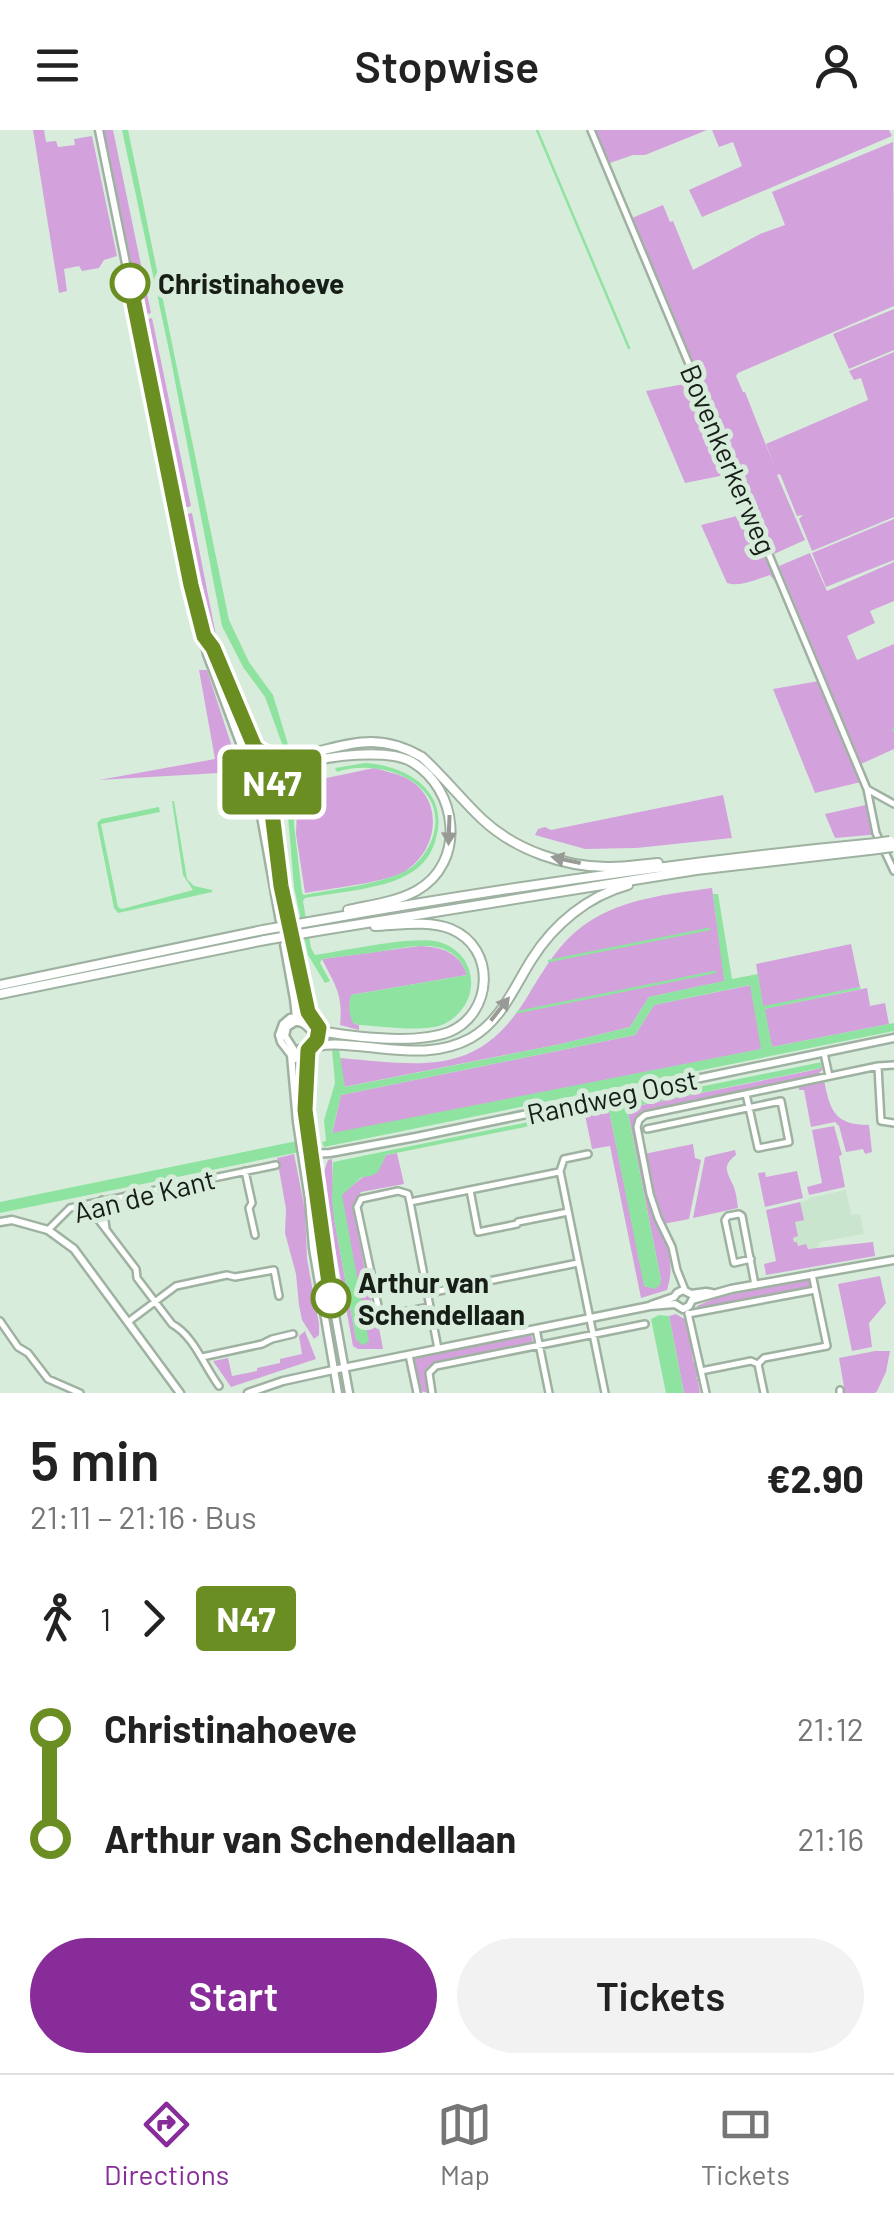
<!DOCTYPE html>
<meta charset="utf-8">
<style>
body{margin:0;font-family:Barlow,sans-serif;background:#f2f2f2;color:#222;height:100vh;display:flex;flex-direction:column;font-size:38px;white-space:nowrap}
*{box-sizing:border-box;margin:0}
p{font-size:32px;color:#767676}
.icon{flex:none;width:55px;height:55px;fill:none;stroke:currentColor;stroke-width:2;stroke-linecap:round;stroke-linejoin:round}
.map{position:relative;height:1263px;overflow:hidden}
.sheet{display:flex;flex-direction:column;background:#fff;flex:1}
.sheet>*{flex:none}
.badge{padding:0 20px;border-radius:8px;font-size:35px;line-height:65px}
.map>.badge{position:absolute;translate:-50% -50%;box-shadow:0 0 0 5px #fff}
.legs{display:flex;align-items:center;gap:15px;height:110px;padding:0 30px;font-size:32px}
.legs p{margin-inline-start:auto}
.headline{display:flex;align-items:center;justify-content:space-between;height:170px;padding:0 30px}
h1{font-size:55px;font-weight:600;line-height:75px}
.action{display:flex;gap:20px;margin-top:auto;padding:20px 30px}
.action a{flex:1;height:115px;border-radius:60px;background:#872c98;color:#fff;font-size:40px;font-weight:600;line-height:115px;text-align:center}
.action a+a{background:#f2f2f2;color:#222}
ul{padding:0 30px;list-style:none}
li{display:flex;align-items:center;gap:35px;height:110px;font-size:38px}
li i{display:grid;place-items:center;width:15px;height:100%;margin:0 12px;background:currentColor}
li i::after{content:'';width:25px;height:25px;margin:-12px;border:8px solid;border-radius:50%;background:#fff}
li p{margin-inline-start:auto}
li:first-child i{background:linear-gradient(#0000 50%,currentColor 0)}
li:last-child i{background:linear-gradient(currentColor 50%,#0000 0)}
header{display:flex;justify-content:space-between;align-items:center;height:130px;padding:0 30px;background:#fff;font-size:45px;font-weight:600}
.tab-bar{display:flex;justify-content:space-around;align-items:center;height:140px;border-top:2px solid #e0e0e0;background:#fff;font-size:28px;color:#767676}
.tab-bar a{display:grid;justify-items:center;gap:5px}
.tab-bar .active{color:#872c98}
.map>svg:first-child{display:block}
</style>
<header><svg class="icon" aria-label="menu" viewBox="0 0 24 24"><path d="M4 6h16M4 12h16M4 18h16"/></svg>Stopwise<svg class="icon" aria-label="person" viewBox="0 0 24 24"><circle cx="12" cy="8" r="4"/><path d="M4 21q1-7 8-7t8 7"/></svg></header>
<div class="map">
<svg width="894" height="1263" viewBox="0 0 894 1263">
<rect width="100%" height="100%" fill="#d8ecdb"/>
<!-- built -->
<path fill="#cae5ce" d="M846,1060L851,1085L860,1084L864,1104L819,1112V1117L807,1119L794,1113L795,1092L803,1089L800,1072L808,1070L809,1068Z"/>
<!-- green -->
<path fill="#d3a2dc" d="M33,0H44L46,12L56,11L58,17L75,15L74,9L92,6L117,126L104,130L99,138L82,141L79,136L64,139L67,161L59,163Z
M102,0H113L151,183L145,185L142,184Z
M593,0H707L645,25H633L607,34Z
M712,0H889L892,6L702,87L689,60L742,36L733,12L719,17Z
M893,12L894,176L738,243L736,246L743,262H745L775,338L766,314L868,270L861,248L854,250L849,241L894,222V387L812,421L799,389L803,385L797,386L780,344L777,345L805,410L774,424L751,373L632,88L663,75L670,92L673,91L693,140L760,104L785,95L772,62Z
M894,179V220L849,239L833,204Z
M152,188L191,376L182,379L143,190Z
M695,252L732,340L725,345L685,353L646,261Z
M192,383L217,511L204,482L183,385Z
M749,383L777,449L774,450L770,445C755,450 741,457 727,453L701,395Z
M894,389V430L826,457L812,423Z
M810,423L827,461L894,432V471L870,481L875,493L847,506L857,530L894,514V619L861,634L779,436Z
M199,540H207L234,623L232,636L219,643L99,650L215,629Z
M819,551L861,652L815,663L773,559Z
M374,638C384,641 395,643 404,647C445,666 440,720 404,742C387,752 328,759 305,763L296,704L298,654Z
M723,665L732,708L636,718L585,719L535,705L538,699L545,697L551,700Z
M870,674L881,704L835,708L825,684Z
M712,758L725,851L649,867L630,897L561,914L344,957L340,928C425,935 479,948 529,864C545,838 560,811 587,793C624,768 670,764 712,758Z
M851,814L860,857L763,877L756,834Z
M420,816C443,817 460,823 467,845L351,865L353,893L359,895V900L340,895C343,864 336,857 322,829Z
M751,855L762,919L332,1004L341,965L635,905L654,875Z
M867,858L870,876L885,873L889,894L772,917L764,879Z
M822,935V940L815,947L642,981L637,986C633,999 636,1011 639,1024C643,1044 646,1066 654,1085C664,1113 677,1128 667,1160L641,1168L610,1016L592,1019L585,985L609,980L645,1157L661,1150L627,978L809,941L821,938Z
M824,950C830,980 834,995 869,995L872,1022L865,1024L863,1019L846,1022L839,996L835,992L811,997L804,960H799L798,955Z
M834,996L842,1025L839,1026L845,1057L809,1065L807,1057L822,1053L812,1000Z
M693,1014L695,1028L701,1030L689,1089L663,1094L644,1024Z
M735,1020L736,1025C723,1035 726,1040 732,1053C736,1060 737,1070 738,1078L693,1088L705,1027Z
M397,1023L404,1054L361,1062L356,1072L354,1084L373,1180L377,1187L383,1219H358L353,1216L322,1047L328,1030L332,1029L334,1088L356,1209L368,1211L341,1070L342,1064L363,1047L377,1042L386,1025Z
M294,1024L305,1080L307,1129L319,1194V1205L314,1209L302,1190L299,1175L296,1144L285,1103L286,1079L277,1028Z
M797,1041L803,1068L765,1077L758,1043L765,1042L766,1047Z
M800,1072L804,1090L795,1092L798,1106L793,1108L794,1112H797L798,1116L806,1114L808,1119L873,1112L875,1126L766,1145L764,1134L776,1131L766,1080Z
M880,1146L886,1173L869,1193L872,1217L852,1221L838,1154Z
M808,1148L811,1157L808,1159L699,1181L697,1176L716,1168Z
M676,1184L688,1191L693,1231L696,1233L699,1246L696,1248L699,1249L698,1251L700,1263H684L669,1186Z
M305,1201L316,1229L231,1257L213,1231L228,1228L232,1246L257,1241V1238L280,1233V1229L302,1224L299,1206Z
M531,1204L533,1212L531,1215L434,1234C422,1241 432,1253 429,1263L420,1261L412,1235L414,1229Z
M875,1221H890L886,1242L877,1261L875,1263H845L839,1228Z"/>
<!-- water -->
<path fill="#8fe3a0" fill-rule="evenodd" d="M122,0H128L229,490L249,532L273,565L290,621L285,622L265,567L243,537L222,496L170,225Z
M365,633C404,635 447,659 437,704C433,724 423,737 405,746C382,759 333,763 305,768L303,771L311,818L315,825C343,821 415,805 439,812C480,824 482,875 444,894C424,903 381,896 359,895L353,893C349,884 348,875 351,865L467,845C454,804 410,817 377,822C359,824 341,827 322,829L320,833L330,851L325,853L308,825L294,757L288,686L290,645L296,644L297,647L324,641V644L296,652L294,694L302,763L304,765C333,759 385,754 409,739C418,733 424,725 429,716C458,657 384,626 337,642L335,638Z
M172,671H174L187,749L194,756L212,760V762L118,783L114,778L97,693L101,689L159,677L160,682L101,694L118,777L122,779L193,760L183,745Z
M713,764H718L732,849L758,844L763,876L860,857L861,859L765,879L772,917L894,893V901L324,1017L322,1012L326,1011L324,990L335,953L332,919H339L345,957L561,914L630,897L649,867L724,851ZM750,855L761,919L332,1003L341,965L635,905L654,875Z
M822,932L821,938L627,978L661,1150L660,1155L655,1159L644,1156L609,980L386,1025L378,1042L371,1046L362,1047L342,1065L369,1212L362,1215L356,1209L334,1088L332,1070L333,1032Z
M297,1011L300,1022L0,1083V1072Z
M659,1185L669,1186L684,1263H666L651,1189Z"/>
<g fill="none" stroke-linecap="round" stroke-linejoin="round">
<!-- stream -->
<path stroke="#8fe3a0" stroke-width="2.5" d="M537,0L629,218
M893,600H894
M549,831L709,799
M518,882L715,842"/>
<!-- minor casing -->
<g stroke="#9fb2a1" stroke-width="10">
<path id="minor" d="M591,0L867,659L876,703L894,741
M867,659L894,674
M824,923L829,946
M878,937L881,991L894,993
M647,999L781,971L789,1012L758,1018L746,964
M245,1041L252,1073L249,1078L255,1105
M560,1041L605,1263
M560,1041L564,1029L588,1024
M470,1060L478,1102L517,1094
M102,1070L106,1098
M410,1072L559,1042
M88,1076L136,1139L137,1148L172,1194C194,1206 204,1236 219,1256
M518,1092L568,1082
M48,1100L70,1078L276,1035
M751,1129L734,1133L725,1090L728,1086L739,1084L742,1086L755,1155
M685,1160L677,1140L672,1117L658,1088L650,1064L637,997L639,990L645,985L878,936L894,935
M429,1163L578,1133
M430,1177L383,1186L380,1185L357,1077L361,1069L398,1061L408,1064L410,1072L438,1219
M688,1183L706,1263
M688,1184L815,1160
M0,1191L18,1217L28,1223L48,1249L80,1263
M128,1192L176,1156L227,1145L235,1147L274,1140L279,1166
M536,1199L549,1263
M409,1225L417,1263
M202,1227L262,1214L272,1209L293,1204
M758,1234L764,1263
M701,1241L751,1231L758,1234L764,1228L827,1216L812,1144
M840,1260V1263
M432,1263L429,1243L436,1236L645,1194"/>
</g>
<!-- tertiary casing -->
<g stroke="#9fb2a1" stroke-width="11">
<path id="tertiary" d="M312,1024L330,1023L416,1007L894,908
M0,1092L12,1090L48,1100L74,1119L180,1263
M651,1175L674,1167L677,1163L683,1160L691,1164L706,1162L712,1163
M248,1263L283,1251L333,1240L650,1176L675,1174L683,1179L689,1176L692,1170L731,1159L894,1130"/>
</g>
<!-- secondary casing -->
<g stroke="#9fb2a1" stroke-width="11">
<path id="secondary" d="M99,0L191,455L207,524L246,629
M205,508L213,518L252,621L257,627
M254,616L274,633L275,647L268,656
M247,630L243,648L248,655L256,658
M270,655L281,756L308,882C317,893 323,901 314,914L300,919
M253,658L257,664L294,869L296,887L295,892L287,897L285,906L294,920L295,929
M255,673C251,660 246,664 239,654C229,637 246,627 260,627L268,633L270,642L264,658
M295,892C307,891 308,902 319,905
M319,901L308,890L296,887L290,888L283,894L279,905L281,912L291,925L297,992L309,1069L313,1118L338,1263
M304,919L305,980L322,1113L349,1263
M307,939L313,921L319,916"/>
</g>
<!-- trunk casing -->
<g stroke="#9fb2a1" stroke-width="12">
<path id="trunk" d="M271,628C328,629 363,592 422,627C443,646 461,669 482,689C515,720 566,738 611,737C627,737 643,734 658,733
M276,643C303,628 384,616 412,632C458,659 467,733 416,761C396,772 370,775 348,780
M274,697L280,651L289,640
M315,791C501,758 688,731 876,713
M317,801L696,740L878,719
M0,855L263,800
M0,864L265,810
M319,901C355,907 414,915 449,902C493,884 497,818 451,799C429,790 399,795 375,796
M319,916C331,913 344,915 357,916C396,919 435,928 471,908C502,890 514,857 532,829C554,794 588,766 628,755"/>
</g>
<!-- minor -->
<use href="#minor" stroke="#fff" stroke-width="5"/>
<!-- tertiary -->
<use href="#tertiary" stroke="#fff" stroke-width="6"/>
<!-- secondary -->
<use href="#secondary" stroke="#fff" stroke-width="6"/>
<!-- trunk -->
<use href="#trunk" stroke="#fff" stroke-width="8"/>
<!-- trunk-bridge casing -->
<g stroke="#9fb2a1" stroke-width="12" stroke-linecap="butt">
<path id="trunk-bridge" d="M876,713L890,711
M878,719L892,717
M263,800L315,791
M265,810L317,801"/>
</g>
<!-- trunk-bridge -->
<use href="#trunk-bridge" stroke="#fff" stroke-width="8"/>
</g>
<!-- one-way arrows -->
<defs><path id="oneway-solid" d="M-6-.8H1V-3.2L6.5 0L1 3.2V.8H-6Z" transform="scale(2.5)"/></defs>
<g fill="#979a97">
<use href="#oneway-solid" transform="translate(449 700) rotate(92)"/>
<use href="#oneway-solid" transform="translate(566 730) rotate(-168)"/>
<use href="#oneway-solid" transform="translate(500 879) rotate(-52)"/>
</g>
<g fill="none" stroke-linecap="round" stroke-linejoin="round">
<!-- line-1 casing -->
<g stroke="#fff" stroke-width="22">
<path id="line-1" d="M130,153L191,455L204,506L213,518L255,618L268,626L274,633L276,643L269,658L281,756L308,882L319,898L317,910L308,920L305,980L331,1168"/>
</g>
<!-- line-1 -->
<use href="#line-1" stroke="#6b8e23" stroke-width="15"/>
</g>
<!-- markers -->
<g fill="#fff" stroke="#6b8e23" stroke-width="5">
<circle cx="130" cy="153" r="18"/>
<circle cx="331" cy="1168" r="18"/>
</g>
<g text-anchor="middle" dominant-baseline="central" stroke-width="10" stroke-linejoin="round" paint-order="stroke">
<!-- stop labels -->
<g font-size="28" font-weight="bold" fill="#171e18" stroke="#d8ecdb" text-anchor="start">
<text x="158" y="153">Christinahoeve</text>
<text x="358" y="1152">Arthur van<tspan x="358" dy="32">Schendellaan</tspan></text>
</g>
<!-- street labels -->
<g font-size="28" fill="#171e18" stroke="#d8ecdb">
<text transform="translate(729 329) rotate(67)">Bovenkerkerweg</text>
<text transform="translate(612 966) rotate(-12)">Randweg Oost</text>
<text transform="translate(144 1065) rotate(-14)">Aan de Kant</text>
</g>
</g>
</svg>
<b class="badge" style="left:272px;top:652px;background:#6b8e23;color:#fff">N47</b>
</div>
<section class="sheet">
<div class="headline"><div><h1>5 min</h1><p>21:11 – 21:16 · Bus</p></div><b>€2.90</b></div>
<div class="legs"><svg class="icon" aria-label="walk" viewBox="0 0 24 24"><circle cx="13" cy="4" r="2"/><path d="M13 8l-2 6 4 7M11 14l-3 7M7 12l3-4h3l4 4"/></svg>1<svg class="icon" aria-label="forward" viewBox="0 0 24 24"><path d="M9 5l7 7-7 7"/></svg><b class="badge" style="background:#6b8e23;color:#fff">N47</b></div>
<ul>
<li><i style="color:#6b8e23"></i><b>Christinahoeve</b><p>21:12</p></li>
<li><i style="color:#6b8e23"></i><b>Arthur van Schendellaan</b><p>21:16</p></li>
</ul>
<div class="action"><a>Start</a><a>Tickets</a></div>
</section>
<nav class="tab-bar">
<a class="active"><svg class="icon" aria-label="directions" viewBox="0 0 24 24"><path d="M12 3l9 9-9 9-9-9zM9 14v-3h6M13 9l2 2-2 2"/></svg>Directions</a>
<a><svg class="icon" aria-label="map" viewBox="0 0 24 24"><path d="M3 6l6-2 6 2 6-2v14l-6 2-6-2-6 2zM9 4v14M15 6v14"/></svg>Map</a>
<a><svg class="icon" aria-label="tickets" viewBox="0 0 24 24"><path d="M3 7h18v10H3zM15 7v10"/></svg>Tickets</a>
</nav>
